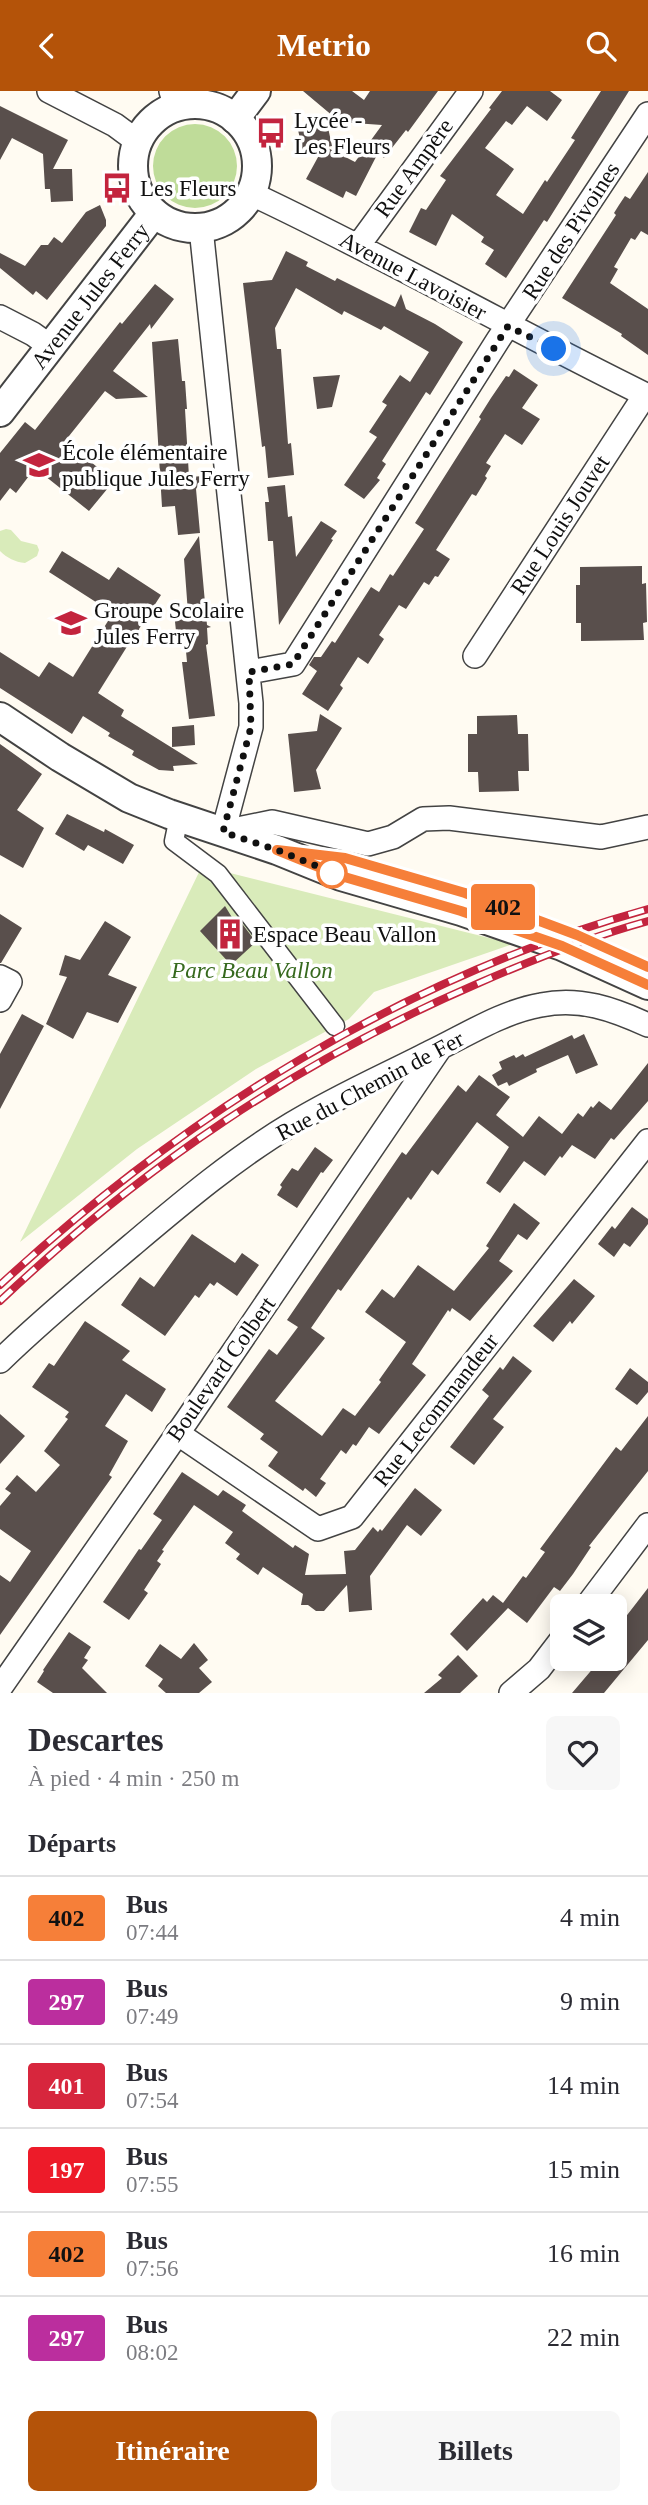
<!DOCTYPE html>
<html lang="fr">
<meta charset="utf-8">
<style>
body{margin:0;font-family:"Times New Roman",serif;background:#f7f7f7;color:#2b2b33;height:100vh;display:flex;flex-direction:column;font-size:26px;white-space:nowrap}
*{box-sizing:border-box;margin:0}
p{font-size:23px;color:#7c7c81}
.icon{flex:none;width:38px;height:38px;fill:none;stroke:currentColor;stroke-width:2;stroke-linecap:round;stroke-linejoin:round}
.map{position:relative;height:1602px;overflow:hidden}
.side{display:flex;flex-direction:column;background:#fff;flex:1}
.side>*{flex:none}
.badge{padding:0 14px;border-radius:5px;font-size:24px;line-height:46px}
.fabs{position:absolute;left:550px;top:1503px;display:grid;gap:14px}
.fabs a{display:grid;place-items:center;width:77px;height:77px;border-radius:10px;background:#fff;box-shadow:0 4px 18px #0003;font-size:35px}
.you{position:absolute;width:35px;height:35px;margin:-18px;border:5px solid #fff;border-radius:50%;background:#1a73e8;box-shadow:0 0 0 10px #1a73e833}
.map>.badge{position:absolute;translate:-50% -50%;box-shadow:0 0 0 4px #fff}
h2{padding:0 28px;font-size:26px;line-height:63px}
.round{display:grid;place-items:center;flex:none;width:74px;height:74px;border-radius:10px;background:#f7f7f7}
.head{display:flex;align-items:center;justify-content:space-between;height:119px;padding:0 28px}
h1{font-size:33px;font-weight:600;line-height:52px}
.button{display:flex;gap:14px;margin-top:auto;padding:14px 28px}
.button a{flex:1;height:80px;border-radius:10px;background:#b45309;color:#fff;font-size:28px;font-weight:600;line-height:80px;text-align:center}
.button a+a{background:#f7f7f7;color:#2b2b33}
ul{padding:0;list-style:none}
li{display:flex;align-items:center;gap:21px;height:84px;padding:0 28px;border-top:2px solid #e1e1e2}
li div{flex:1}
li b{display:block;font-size:26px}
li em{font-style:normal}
li .badge{min-width:77px;font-weight:700;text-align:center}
header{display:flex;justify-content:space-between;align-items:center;height:91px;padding:0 28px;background:#b45309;color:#fff;font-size:32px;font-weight:600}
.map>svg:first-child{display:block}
</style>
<header><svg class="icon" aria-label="back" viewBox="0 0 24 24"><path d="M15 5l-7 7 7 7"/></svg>Metrio<svg class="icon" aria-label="search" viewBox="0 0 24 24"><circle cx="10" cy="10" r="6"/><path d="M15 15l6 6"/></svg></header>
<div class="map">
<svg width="648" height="1602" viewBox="0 0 648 1602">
<rect width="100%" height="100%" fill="#fffbf2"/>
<!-- green -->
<path fill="#d9ebba" d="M6,438L11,439L21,450L37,454L39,459L37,465L25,472C15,471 7,467 0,460V440Z
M202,775L513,853L374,901L349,928L256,978L137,1058L20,1151Z"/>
<!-- forest -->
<path fill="#bfdc99" d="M153 75a42 42 0 1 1 84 0a42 42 0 1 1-84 0Z"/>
<!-- building -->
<path fill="#594f4c" d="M303,0H352L364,9L370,0H438L408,41L406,39L384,67L378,62L356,105L346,100L343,107L306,88L323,57L303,61L298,39L327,32L332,55L326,56L355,71L382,34L340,31Z
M502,0H550L562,9L547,30L527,15L512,34L506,30L485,57L514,78L496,104L523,123L545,89L547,91L575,49L571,47L601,0H629L547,131L544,129L506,187L485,173L494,159L481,151L484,146L452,123L436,155L409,141L421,117L426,119L446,89L440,85L491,18L489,17Z
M0,15L68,49L53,78H72L73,110L51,111L50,98H45L43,63L12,47L0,69Z
M648,81V144L641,140L635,149L631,147L614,176L618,178L610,192L648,218V264L621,245L622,243L562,207L616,124L614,122L619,114L625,105L630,108Z
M100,114L106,129V135L47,209L36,200L33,204L0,177V162L25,175L41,154H48L54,146L62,152L86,121Z
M286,160L308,171L306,175L335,190L337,187L395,216L401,203L406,218L435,233L463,251L430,304L426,301L382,370L386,373L377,387L380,389L364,408L344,394L377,346L369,341L387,314L382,311L400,284L410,291L429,261L384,235L381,239L344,220L342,224L296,197L275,237L277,258H281L288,353L291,352L294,384L268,387L265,355L262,356L243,192L272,189Z
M155,193L174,208L151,238L150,233L113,280L148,306L116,308L105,300L65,350L107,384L103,393L108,397L89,420L35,377L16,402L10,397L0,410V362L25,331L35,339L120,231L122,233Z
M178,248L182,290H185L187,318H185L189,386L204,385L196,398L200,442L178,444L175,415L162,416L152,251Z
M514,278L538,294L522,317L540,328L522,354L505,343L486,372L491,375L485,385L487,387L476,405L472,403L436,459L450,468L438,486L435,485L429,494L424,491L406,518L399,514L379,544L384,548L368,573L358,566L340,594L343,597L328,620L302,603L317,580L309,574L314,566H321L332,550L335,552L371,496L379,501L390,483L393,485L424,438L415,432L481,328L479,326L491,307L506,285L509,286Z
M340,284L332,316L317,318L313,286Z
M285,394L288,426L292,425L296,466L321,430L337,440L331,448L333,449L279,534L273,450H268L265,411H269L267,396Z
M199,445L207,534L211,536L207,537L208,553L206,554L215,625L189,628L182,571H187L184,539L176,540L173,512L188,522L184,468Z
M62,460L109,489L118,476L161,504L139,538L140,553L128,554L98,602L124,619L121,625L198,673L173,675L174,680L159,679L132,664L134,660L108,645L110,642L83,625L72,643L0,597V561L39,586L49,571L73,586L113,522L49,481Z
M642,475V493L646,492L647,531L643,532L644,549L581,550V532H576V494H580V476Z
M320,623L342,637L316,679L321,698L294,701L288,643L317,640Z
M517,624L518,643H528L529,680H518L519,700L479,701L478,681H468V643H477V625Z
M194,634L195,654L172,656V636Z
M0,653L42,683L17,719L44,737L23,777L0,764Z
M67,723L104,741L105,738L134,754L123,773L88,754L84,760L55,743Z
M225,815L236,833L240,830L256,851L231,874L200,840Z
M0,823L22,837L1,872H0Z
M105,830L131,846L108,884L137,896L118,932L87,921L73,948L46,933L67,886L59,884L65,864L80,869Z
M22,923L44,935L0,1018V963Z
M584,943L598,974L576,983L568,964L536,978L537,981L509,995L507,991L498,995L492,984L502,978L499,971L514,964L516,967L523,963L525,966L572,944L574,948Z
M648,972V1010L614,1049L611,1047L595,1068L572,1054L562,1067L560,1065L545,1085L524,1070L500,1102L486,1092L509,1056L477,1031L438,1084L432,1079L411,1109L408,1106L341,1200L338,1198L311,1237L325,1247L275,1310L322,1345L343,1317L355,1325L381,1291L379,1289L406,1251L365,1221L382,1198L394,1207L418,1174L454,1200L489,1157L486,1155L514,1112L540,1132L527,1149L518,1143L499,1170L513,1180L470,1230L452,1217L450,1221L448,1219L412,1273L426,1284L379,1343L369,1336L356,1355L353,1353L346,1363L341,1359L320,1388L326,1392L316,1406L305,1397L303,1400L268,1375L278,1361L260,1348L264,1343L227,1316L269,1258L277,1264L298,1236L287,1229L402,1061L406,1064L458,994L466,1001L479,984L510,1006L496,1024L523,1046L539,1025L562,1043L578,1022L583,1026L591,1015L593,1017L599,1010L611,1019Z
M315,1056L333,1069L323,1082L321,1081L297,1117L277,1104L282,1096L280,1094L292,1077L298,1080Z
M632,1116L648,1128V1133L630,1156L624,1152L614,1166L598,1153L612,1135L615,1138Z
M192,1143L235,1172L242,1162L259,1174L237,1205L217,1191L214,1195L210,1192L199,1207L195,1204L165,1245L121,1214L140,1186L154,1196Z
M574,1188L595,1205L572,1233L570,1230L553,1251L533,1235Z
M85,1230L130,1260L122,1269L166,1298L152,1321L126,1303L105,1335L128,1350L109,1384L112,1386L0,1544V1484L10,1491L31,1460L0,1438V1415L11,1402L5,1398L17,1384L36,1401L60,1374L44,1360L68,1328L65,1326L69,1321L32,1296L49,1272L54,1275Z
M513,1265L532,1280L493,1328L504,1336L474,1374L450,1356L489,1305L482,1299L500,1276L503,1279Z
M630,1277L648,1291V1301L637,1314L615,1298Z
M0,1323L25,1345L0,1373Z
M648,1325V1380L589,1455L591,1456L573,1483L560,1500L554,1496L527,1532L508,1517L467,1560L450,1543L483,1507L487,1511L493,1504L503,1512L523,1485L526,1487L545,1461L540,1458L616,1356L621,1360Z
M182,1381L218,1405L223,1399L246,1414L242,1420L293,1457L295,1454L309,1463L305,1484L346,1483L344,1460L355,1459L373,1436L378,1441L380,1438L382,1440L415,1397L442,1419L421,1445L407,1434L370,1485L372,1519L349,1521L347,1494L324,1520H316L308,1514H301L303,1503L263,1476L258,1484L236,1468L240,1463L225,1452L233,1441L194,1414L162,1459L164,1460L157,1470L161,1473L144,1499L148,1502L129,1529L103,1511L139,1458L141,1459L162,1429L153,1423Z
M648,1497V1549L604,1602H572L601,1568H614V1541Z
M69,1541L91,1556L84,1567L88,1569L82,1577L107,1602H53L37,1591L44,1580L43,1579Z
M194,1552L208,1569L199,1577L212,1591L199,1602H166L158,1595L163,1588L145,1575L160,1553L181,1568Z
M458,1564L478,1585L460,1602H424L442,1587L438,1584Z"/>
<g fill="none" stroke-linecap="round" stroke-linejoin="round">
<!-- pedestrian casing -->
<g stroke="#434343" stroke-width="21">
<path id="pedestrian" d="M179,726L174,750L218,783L335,935"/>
</g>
<!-- minor casing -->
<g stroke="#434343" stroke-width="26">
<path id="minor" d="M49,0L115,34L138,51
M171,0L176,16
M252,103C386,166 515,240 648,305
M201,137L251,612V636L223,741L272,731L368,753L393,746L423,728L449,727L601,746L648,736
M358,155L471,0
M0,226L33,243L51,256
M475,565L645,304
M249,581L293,573L498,249L648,23
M0,886L10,891L0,909
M0,1270C42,1229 87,1192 132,1154C183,1111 235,1067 292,1033C336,1006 384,985 429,962C465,945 501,921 541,914C580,906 613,918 648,934
M177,1342L318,1438L352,1426L648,1050
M586,1516L648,1434
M0,1597L187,1329L440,957
M511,1602L539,1578L562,1548"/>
</g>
<!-- tertiary casing -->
<g stroke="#434343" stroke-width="32">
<g id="tertiary">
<circle cx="195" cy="75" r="62"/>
<path d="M235,28L256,0"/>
<path id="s1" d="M0,321L154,122"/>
<path d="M0,626L60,666L129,707L169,723L277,759L341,785L461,820L562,855L648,894"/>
</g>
</g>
<!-- pedestrian -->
<use href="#pedestrian" stroke="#fff" stroke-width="18"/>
<!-- minor -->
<use href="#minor" stroke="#fff" stroke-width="23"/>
<!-- tertiary -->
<use href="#tertiary" stroke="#fff" stroke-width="28"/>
<!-- rail casing -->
<g stroke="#c3243e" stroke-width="8">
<path id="rail" d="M0,1194C185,1023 404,886 648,818
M0,1210C143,1075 298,970 479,892C534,868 590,846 648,830"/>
</g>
<!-- rail -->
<use href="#rail" stroke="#fff" stroke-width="5" stroke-dasharray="16" stroke-linecap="butt"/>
</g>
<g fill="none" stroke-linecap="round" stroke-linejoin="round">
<!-- line casing -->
<g stroke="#fff" stroke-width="16">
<path id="line" d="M648,876L577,844L465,802L345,767L277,759L341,785L461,820L562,855L648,894"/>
</g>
<!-- line -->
<use href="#line" stroke="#f67f39" stroke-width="10"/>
<!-- walk -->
<path stroke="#101010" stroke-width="7" stroke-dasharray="0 12.6" d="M332,782L341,785L277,759L223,741L251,636L249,581L293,573L508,235L554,258"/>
</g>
<!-- icons -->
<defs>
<g id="bus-bare" transform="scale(2.415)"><path d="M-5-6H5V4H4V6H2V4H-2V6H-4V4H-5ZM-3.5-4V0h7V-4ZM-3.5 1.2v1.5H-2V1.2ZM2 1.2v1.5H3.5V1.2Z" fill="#c3243e" stroke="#fff" stroke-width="2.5" paint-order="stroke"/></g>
<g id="school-bare" transform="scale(2.415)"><path d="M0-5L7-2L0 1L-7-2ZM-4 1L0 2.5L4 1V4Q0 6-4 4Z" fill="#c3243e" stroke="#fff" stroke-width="2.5" paint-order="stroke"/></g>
<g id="building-bare" transform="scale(2.415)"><path d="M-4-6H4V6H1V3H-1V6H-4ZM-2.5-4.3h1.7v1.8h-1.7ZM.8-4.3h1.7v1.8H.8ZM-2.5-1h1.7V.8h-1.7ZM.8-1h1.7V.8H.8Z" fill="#c3243e" stroke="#fff" stroke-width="2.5" paint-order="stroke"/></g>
</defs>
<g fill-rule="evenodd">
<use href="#bus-bare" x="271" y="42"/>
<use href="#bus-bare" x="117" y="97"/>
<use href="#school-bare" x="39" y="374"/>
<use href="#school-bare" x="71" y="532"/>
<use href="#building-bare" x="230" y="843"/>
</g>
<!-- markers -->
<circle fill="#fff" stroke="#f67f39" stroke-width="3.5" cx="332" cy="782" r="14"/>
<g text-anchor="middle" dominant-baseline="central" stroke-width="7" stroke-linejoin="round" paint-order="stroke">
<!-- poi labels -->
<g font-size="23" fill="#101010" stroke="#fff" text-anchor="start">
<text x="294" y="29">Lycée -<tspan x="294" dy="26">Les Fleurs</tspan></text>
<text x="140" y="97">Les Fleurs</text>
<text x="62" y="361">École élémentaire<tspan x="62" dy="26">publique Jules Ferry</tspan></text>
<text x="94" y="519">Groupe Scolaire<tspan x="94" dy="26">Jules Ferry</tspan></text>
<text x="253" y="843">Espace Beau Vallon</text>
</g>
<!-- street labels -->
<g font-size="23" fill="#101010" stroke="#fff">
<text transform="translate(414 77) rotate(-54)">Rue Ampère</text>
<text transform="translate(571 140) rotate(-57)">Rue des Pivoines</text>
<text transform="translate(413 185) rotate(28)">Avenue Lavoisier</text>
<text stroke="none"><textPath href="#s1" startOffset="147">Avenue Jules Ferry</textPath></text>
<text transform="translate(560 434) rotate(-57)">Rue Louis Jouvet</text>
<text transform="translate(370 995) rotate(-28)">Rue du Chemin de Fer</text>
<text transform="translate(221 1278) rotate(-55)">Boulevard Colbert</text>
<text transform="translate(436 1319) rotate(-52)">Rue Lecommandeur</text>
</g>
<!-- park labels -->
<g font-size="23" font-style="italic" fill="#36691e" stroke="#fff">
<text x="252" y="879">Parc Beau Vallon</text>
</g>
</g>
</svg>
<div class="fabs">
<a><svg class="icon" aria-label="layers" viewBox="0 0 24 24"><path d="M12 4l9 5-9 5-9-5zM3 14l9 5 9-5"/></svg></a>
</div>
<div class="you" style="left:554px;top:258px"></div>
<b class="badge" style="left:503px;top:816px;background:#f67f39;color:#111">402</b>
</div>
<section class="side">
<div class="head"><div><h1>Descartes</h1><p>À pied · 4 min · 250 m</p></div><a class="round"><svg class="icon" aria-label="heart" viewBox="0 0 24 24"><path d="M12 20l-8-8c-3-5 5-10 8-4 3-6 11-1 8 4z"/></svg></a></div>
<h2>Départs</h2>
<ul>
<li><span class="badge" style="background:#f67f39;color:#111">402</span><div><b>Bus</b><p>07:44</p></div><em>4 min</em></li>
<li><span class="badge" style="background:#bb2e9e;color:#fff">297</span><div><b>Bus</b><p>07:49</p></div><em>9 min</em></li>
<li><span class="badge" style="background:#d7263d;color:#fff">401</span><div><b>Bus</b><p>07:54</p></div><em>14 min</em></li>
<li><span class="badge" style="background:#ed1b29;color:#fff">197</span><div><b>Bus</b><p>07:55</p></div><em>15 min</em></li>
<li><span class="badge" style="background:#f67f39;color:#111">402</span><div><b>Bus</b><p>07:56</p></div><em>16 min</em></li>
<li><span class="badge" style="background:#bb2e9e;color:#fff">297</span><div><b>Bus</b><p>08:02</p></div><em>22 min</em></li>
</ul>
<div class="button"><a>Itinéraire</a><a>Billets</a></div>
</section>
